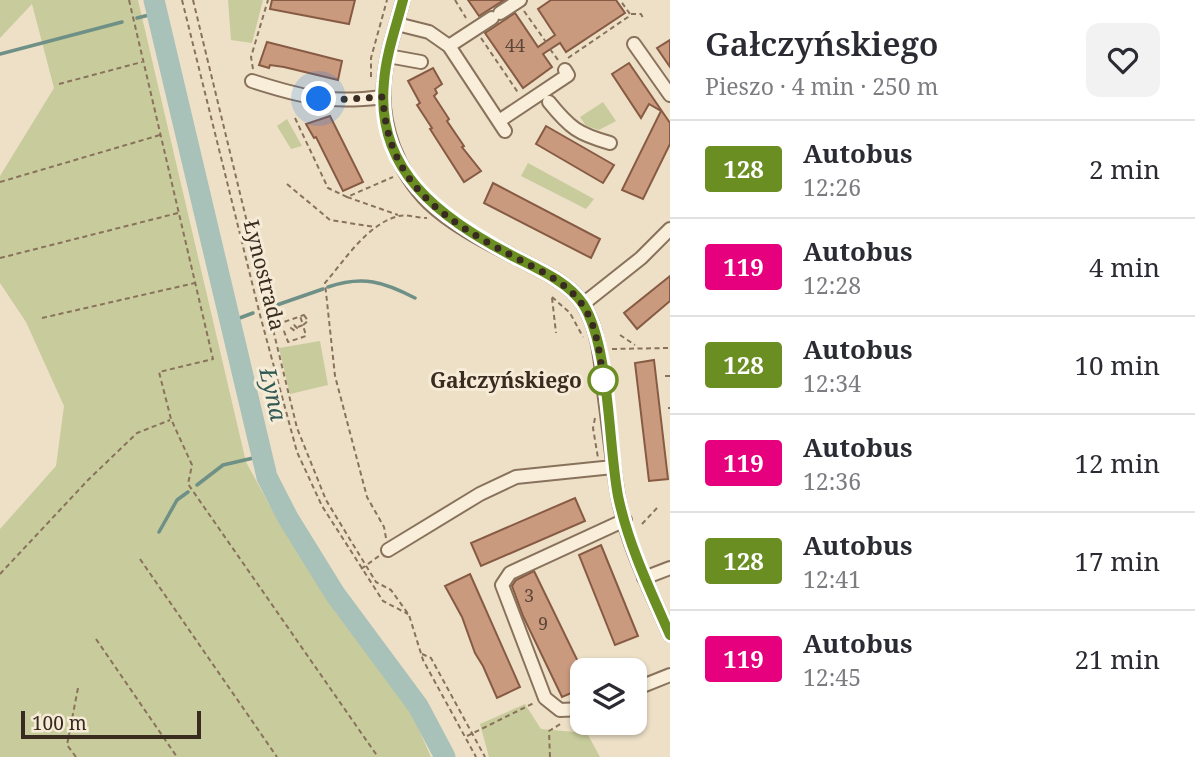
<!DOCTYPE html>
<html lang="pl">
<meta charset="utf-8">
<style>
body{margin:0;font-family:"Noto Serif",serif;background:#f2f2f3;color:#2b2b33;height:100vh;display:flex;flex-direction:column;font-size:26px;white-space:nowrap}
*{box-sizing:border-box;margin:0}
p{font-size:23px;color:#7c7c81}
.icon{flex:none;width:38px;height:38px;fill:none;stroke:currentColor;stroke-width:2;stroke-linecap:round;stroke-linejoin:round}
.map{position:relative;flex:1;overflow:hidden}
.drawer{display:flex;flex-direction:column;background:#fff;width:525px}
.drawer>*{flex:none}
.badge{padding:0 14px;border-radius:5px;font-size:24px;line-height:46px}
.controls{position:absolute;left:570px;top:658px;display:grid;gap:14px}
.controls a{display:grid;place-items:center;width:77px;height:77px;border-radius:14px;background:#fff;box-shadow:0 2px 5px #0004;font-size:35px}
.scale{position:absolute;left:21px;bottom:18px;width:180px;box-sizing:border-box;padding-left:7px;border:4px solid #392b20;border-top:0;font-size:19px;line-height:24px;white-space:nowrap;color:#392b20;-webkit-text-stroke:5px #f5ebd6;paint-order:stroke}
.you{position:absolute;width:35px;height:35px;margin:-18px;border:5px solid #fff;border-radius:50%;background:#1a73e8;box-shadow:0 0 0 10px #1a73e833}
.map>.badge{position:absolute;translate:-50% -50%;box-shadow:0 0 0 4px #fff}
.round{display:grid;place-items:center;flex:none;width:74px;height:74px;border-radius:14px;background:#f2f2f3}
.overview{display:flex;align-items:center;justify-content:space-between;height:119px;padding:0 35px}
h1{font-size:33px;font-weight:600;line-height:52px}
ul{padding:0;list-style:none}
li{display:flex;align-items:center;gap:21px;height:98px;padding:0 35px;border-top:2px solid #e1e1e2}
li div{flex:1}
li b{display:block;font-size:26px}
li em{font-style:normal}
li .badge{min-width:77px;font-weight:700;text-align:center}
main{display:flex;flex:1;min-height:0}
.map>svg:first-child{display:block}
</style>
<main>
<div class="map">
<svg width="670" height="757" viewBox="0 0 670 757">
<rect width="100%" height="100%" fill="#ede0c7"/>
<!-- green -->
<path fill="#c8cb9b" d="M0,0H138L246,462L269,504L407,703L431,757H0V529L56,466L64,406L26,322L0,283V176L54,88L32,4L0,38Z
M228,0H263L252,43L231,40Z
M603,102L616,121L599,130L586,126L580,117Z
M287,119L302,146L291,149L277,126Z
M528,163L594,199L586,209L521,176Z
M320,341L328,385L290,394L279,348Z
M525,704L541,729L587,733L600,757H489L480,724Z"/>
<g fill="none" stroke-linecap="round" stroke-linejoin="round">
<!-- stream -->
<path stroke="#6e9086" stroke-width="3.5" d="M137,18L157,13
M0,54L122,22
M328,287C363,275 384,282 415,298
M271,307L323,289
M229,322L253,313
M197,485L223,465L262,456
M159,532L177,500L188,492"/>
<!-- river -->
<path stroke="#a8c1b9" stroke-width="21" d="M154,0L267,477L288,518L335,594L418,706L445,757"/>
</g>
<!-- building -->
<path fill="#ca9a7e" stroke="#875b43" stroke-width="2" d="M272,0H355L349,24L270,9Z
M468,0H504L479,16Z
M551,0H616L625,13L566,52L560,43L543,54L552,67L523,88L485,33L515,13L538,47L555,35L538,9Z
M670,40V67L657,48Z
M267,42L342,61L338,80L284,67L270,65L269,68L259,65Z
M629,63L670,123V144L643,199L622,190L661,111L649,104L641,118L612,74Z
M433,68L442,84L435,89L437,93L434,96L449,119L447,121L464,146L462,147L481,171L464,182L430,129L432,128L417,105L420,103L408,81Z
M330,116L363,182L343,191L316,137L314,138L306,124Z
M546,126L614,165L603,183L536,144Z
M493,183L600,239L591,258L484,203Z
M670,276V301L637,329L624,313Z
M654,360L668,479L649,481L635,363Z
M575,498L585,521L481,566L471,543Z
M601,545L638,636L615,645L579,555Z
M534,571L583,672V688L562,697L523,616L512,586L516,580Z
M470,574L520,687L497,698L483,666L475,653L462,617L445,586Z"/>
<g fill="none" stroke-linecap="round" stroke-linejoin="round">
<!-- minor casing -->
<g stroke="#89725c" stroke-width="16">
<path id="minor" d="M403,0C396,27 386,54 384,82C380,126 398,172 429,203C451,224 482,240 509,254C533,267 567,280 583,304C599,330 601,362 604,391C609,426 612,461 618,496C627,544 650,590 670,635
M500,13L520,0
M397,24L429,32L449,46L505,131
M634,44L670,95
M449,46L492,18
M388,56L421,62
M252,81C302,97 329,104 383,97
M549,102C570,128 578,134 610,143
M499,121L568,75L565,70
M583,304L641,258L670,229
M388,550L480,494L516,477L613,467
M644,578L670,568
M635,689L670,675
M583,709L560,710L545,698L502,585L510,573L625,520"/>
</g>
<!-- path -->
<path stroke="#89725c" stroke-width="2" stroke-dasharray="5 3.5" stroke-linecap="butt" d="M129,0L213,359L159,372L171,419L192,465L188,484L378,757
M182,0L260,315L297,452L322,506L383,601L408,614
M193,0L297,428L326,500L376,582L391,590L409,615L423,660L476,757
M455,0L466,18
M524,11L546,42
M631,14H641L643,18
M481,38L519,94
M550,49L558,60
M568,58L628,17L630,14L620,0
M253,69L251,57L268,0
M371,77V58L387,0
M59,84L142,62
M295,118L328,188L347,197L393,177
M0,182L160,135
M287,184L330,220L375,227
M347,197L398,215
M0,258L178,213
M552,297L570,313L583,337
M552,298L556,333
M304,315L308,321L303,325L306,336L288,342L281,323Z
M42,318L195,283
M294,325L297,328L295,331L291,328Z
M298,327L303,325L300,316
M620,335L635,345
M612,349L670,348
M665,376H670
M668,408H670
M595,418L593,428L598,458
M642,524L657,508
M386,538L384,527L367,497L335,376L325,283C344,261 368,223 399,216C406,214 418,218 427,218
M140,559L277,757
M361,569L379,556
M0,574L88,480L137,433L170,420
M96,639L177,757
M422,654L431,658L485,757
M467,736L534,703
M76,757L67,745L78,688
M550,757L549,731L562,723"/>
<!-- minor -->
<use href="#minor" stroke="#f8eeda" stroke-width="12"/>
</g>
<g fill="none" stroke-linecap="round" stroke-linejoin="round">
<!-- line casing -->
<g stroke="#fff" stroke-width="16">
<path id="line" d="M403,0C396,27 386,54 384,82C375,171 440,217 509,254C533,267 567,280 583,304C610,347 608,444 618,496C628,544 650,590 670,635"/>
</g>
<!-- line -->
<use href="#line" stroke="#6b8e23" stroke-width="10"/>
<!-- walk -->
<path stroke="#392b20" stroke-width="7" stroke-dasharray="0 12.6" d="M319,99L333,100L383,97C387,187 448,222 520,260C541,271 567,283 581,303C597,324 600,355 603,380"/>
</g>
<!-- markers -->
<circle fill="#fff" stroke="#6b8e23" stroke-width="3.5" cx="603" cy="380" r="14"/>
<g text-anchor="middle" dominant-baseline="central" stroke-width="6" stroke-linejoin="round" paint-order="stroke">
<!-- number labels -->
<g font-size="18" fill="#5d4738">
<text x="515" y="45">44</text>
<text x="529" y="595">3</text>
<text x="543" y="623">9</text>
</g>
<!-- street labels -->
<g font-size="21" fill="#392b20" stroke="#f5ebd6">
<text transform="translate(265 275) rotate(76)">Łynostrada</text>
</g>
<!-- stop labels -->
<g font-size="21" font-weight="bold" fill="#392b20" stroke="#f5ebd6" text-anchor="end">
<text x="582" y="380">Gałczyńskiego</text>
</g>
<!-- water labels -->
<g font-size="23" font-style="italic" fill="#305954" stroke="#f5ebd6">
<text transform="translate(274 394) rotate(77)">Łyna</text>
</g>
</g>
</svg>
<div class="controls">
<a><svg class="icon" aria-label="layers" viewBox="0 0 24 24"><path d="M12 4l9 5-9 5-9-5zM3 14l9 5 9-5"/></svg></a>
</div>
<div class="scale">100 m</div>
<div class="you" style="left:319px;top:99px"></div>
</div>
<section class="drawer">
<div class="overview"><div><h1>Gałczyńskiego</h1><p>Pieszo · 4 min · 250 m</p></div><a class="round"><svg class="icon" aria-label="heart" viewBox="0 0 24 24"><path d="M12 20l-8-8c-3-5 5-10 8-4 3-6 11-1 8 4z"/></svg></a></div>
<ul>
<li><span class="badge" style="background:#6b8e23;color:#fff">128</span><div><b>Autobus</b><p>12:26</p></div><em>2 min</em></li>
<li><span class="badge" style="background:#e6007e;color:#fff">119</span><div><b>Autobus</b><p>12:28</p></div><em>4 min</em></li>
<li><span class="badge" style="background:#6b8e23;color:#fff">128</span><div><b>Autobus</b><p>12:34</p></div><em>10 min</em></li>
<li><span class="badge" style="background:#e6007e;color:#fff">119</span><div><b>Autobus</b><p>12:36</p></div><em>12 min</em></li>
<li><span class="badge" style="background:#6b8e23;color:#fff">128</span><div><b>Autobus</b><p>12:41</p></div><em>17 min</em></li>
<li><span class="badge" style="background:#e6007e;color:#fff">119</span><div><b>Autobus</b><p>12:45</p></div><em>21 min</em></li>
</ul>
</section>
</main>
